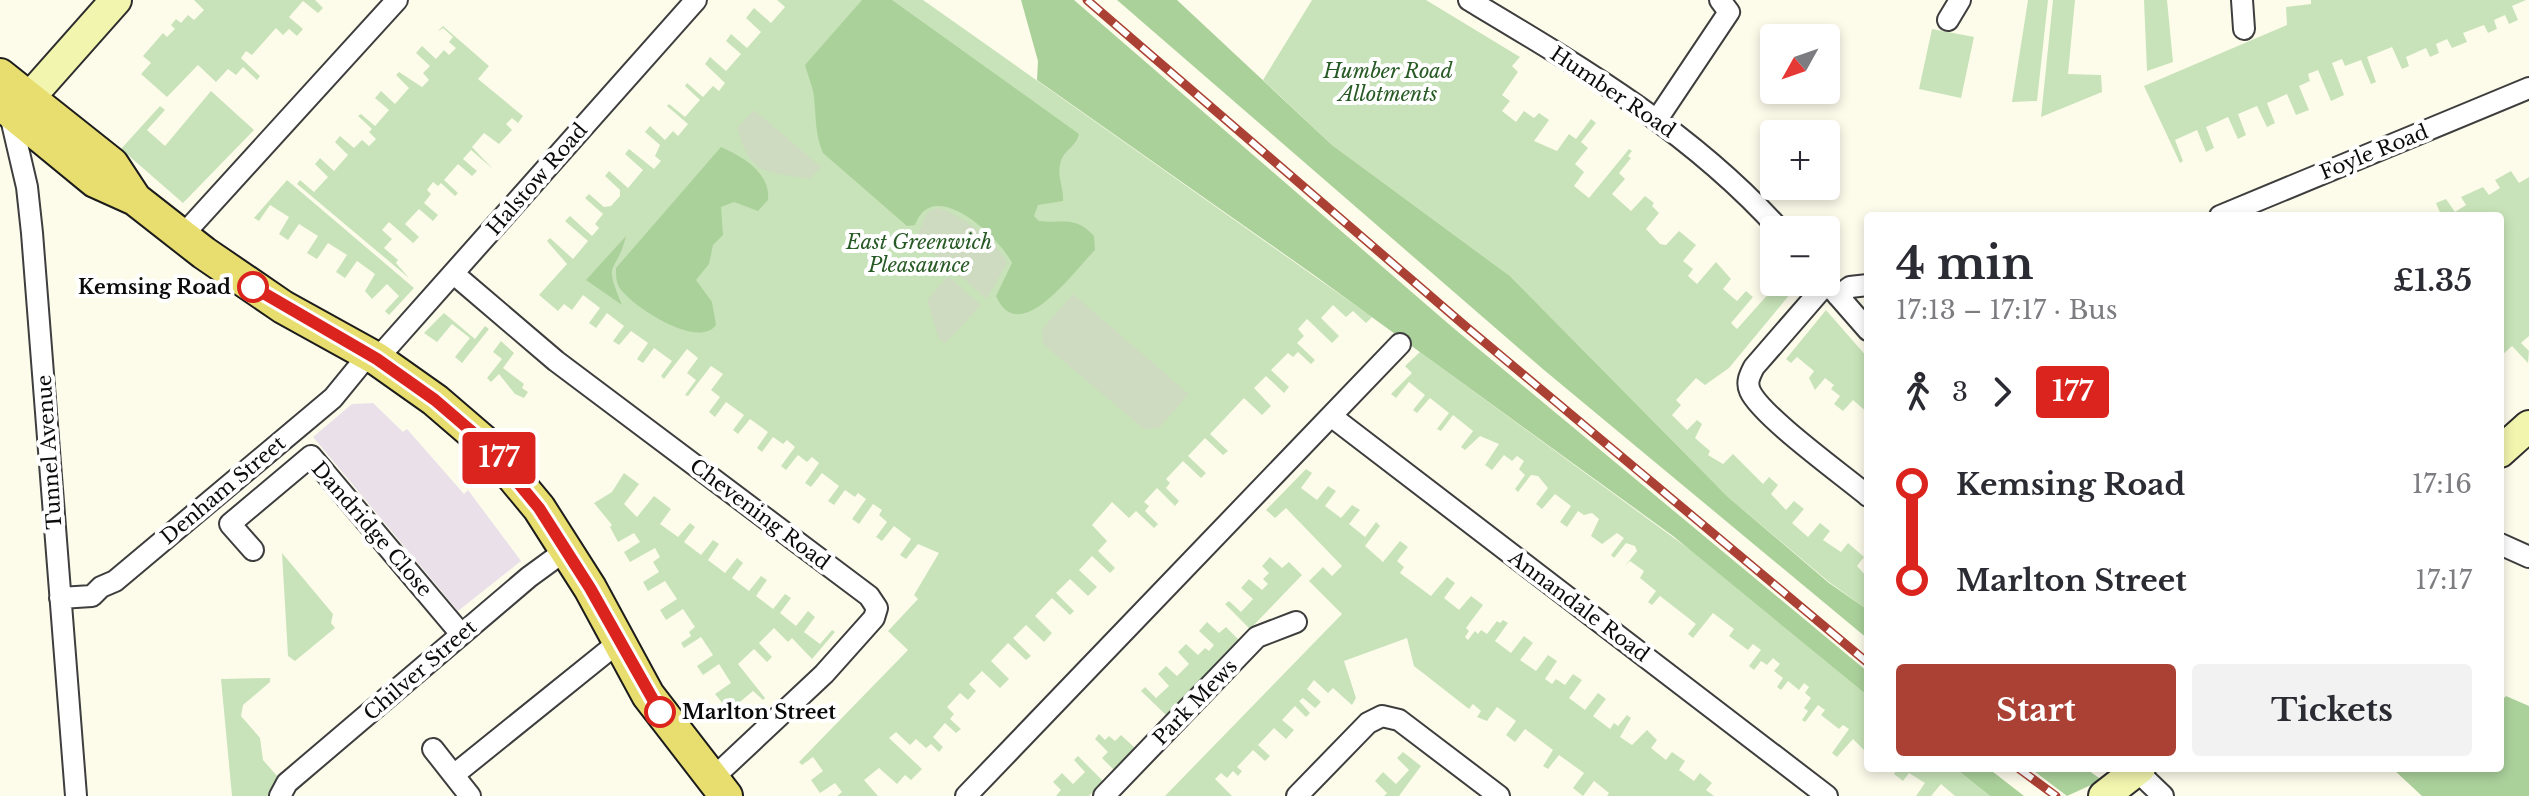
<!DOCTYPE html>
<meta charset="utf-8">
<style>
body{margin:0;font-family:"Libre Baskerville",serif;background:#f2f2f3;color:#2b2b33;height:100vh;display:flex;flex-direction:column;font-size:30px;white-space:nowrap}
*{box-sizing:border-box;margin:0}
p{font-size:26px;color:#7c7c81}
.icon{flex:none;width:44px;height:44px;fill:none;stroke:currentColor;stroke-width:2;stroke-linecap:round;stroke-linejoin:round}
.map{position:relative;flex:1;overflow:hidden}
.panel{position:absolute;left:1864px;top:212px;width:640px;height:560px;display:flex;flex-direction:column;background:#fff;border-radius:8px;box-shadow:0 4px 12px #0003}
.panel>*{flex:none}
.badge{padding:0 16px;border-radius:6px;font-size:28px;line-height:52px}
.needle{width:52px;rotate:230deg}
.buttons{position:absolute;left:1760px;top:24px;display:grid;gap:16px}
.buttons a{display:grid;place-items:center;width:80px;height:80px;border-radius:8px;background:#fff;box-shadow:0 4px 12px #0003;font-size:40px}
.map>.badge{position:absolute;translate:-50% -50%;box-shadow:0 0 0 4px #fff}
.legs{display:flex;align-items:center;gap:12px;height:88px;padding:0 32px;font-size:26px}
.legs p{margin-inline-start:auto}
.headline{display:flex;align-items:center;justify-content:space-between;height:136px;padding:0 32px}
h1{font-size:44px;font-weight:700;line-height:60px}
.primary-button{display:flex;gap:16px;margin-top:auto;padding:16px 32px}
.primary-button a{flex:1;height:92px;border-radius:8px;background:#aa4134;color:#fff;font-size:32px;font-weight:700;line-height:92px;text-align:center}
.primary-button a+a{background:#f2f2f3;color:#2b2b33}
ul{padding:0 32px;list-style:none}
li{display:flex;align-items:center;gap:28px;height:96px;font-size:30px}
li i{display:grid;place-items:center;width:12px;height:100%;margin:0 10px;background:currentColor}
li i::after{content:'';width:20px;height:20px;margin:-10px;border:6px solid;border-radius:50%;background:#fff}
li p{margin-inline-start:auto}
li:first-child i{background:linear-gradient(#0000 50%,currentColor 0)}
li:last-child i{background:linear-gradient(currentColor 50%,#0000 0)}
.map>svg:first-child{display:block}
</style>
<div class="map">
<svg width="2529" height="796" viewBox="0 0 2529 796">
<rect width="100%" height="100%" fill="#fdfceb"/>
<!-- industrial -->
<path fill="#e9e0e9" d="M373,403L403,432L407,429L464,494L468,490L521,561L458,611L313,437L352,404Z"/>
<!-- green -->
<path fill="#c8e3b9" d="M194,0H315L323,8L318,13L303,1L289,17L303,29L297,36L289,29L283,35L276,28L252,55L246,51L241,58L260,76L257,80L243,67L236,75L228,69L216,82L198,65L167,97L141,74L151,63L143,56L163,33L167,37L175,29L171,25L176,19L181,23L188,15L194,20L204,10Z
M777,0H923L1372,317L1366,323L1353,311L1346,317L1333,305L1321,318L1339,336L1332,343L1307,319L1298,329L1304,336L1297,343L1315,360L1311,364L1298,352L1293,357L1288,353L1271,370L1289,387L1284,393L1266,376L1254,388L1271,406L1262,415L1244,398L1210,434L1228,451L1223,455L1205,438L1188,456L1206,473L1201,478L1183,461L1166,479L1170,483L1166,488L1179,501L1175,506L1157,488L1144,502L1149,506L1145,511L1158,524L1154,528L1136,511L1129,518L1112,502L1092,525L1107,541L1098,551L1115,568L1110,573L1092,556L1079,570L1097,587L1088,596L1070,579L1056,593L1074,611L1070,615L1052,598L1035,616L1052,633L1044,642L1026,625L1013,638L1031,656L1026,660L1008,643L991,661L1009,679L1000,688L982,671L969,684L976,691L968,700L960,693L947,707L954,714L950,719L961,729L956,733L945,723L933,737L943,747L939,752L931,744L926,748L916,739L910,745L896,732L889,738L922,769L911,780L905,775L897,784L879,768L864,780L878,796H837L842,792L835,783L820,793L811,780L823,771L813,757L802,765L799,762L908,650L888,631L918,599L914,595L939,553L918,544L906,559L900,555L911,539L894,526L882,541L876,537L887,522L879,515L882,510L873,504L859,524L852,519L866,499L858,493L855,497L845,490L834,505L828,501L839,486L822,473L811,487L805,483L819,463L812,457L807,462L798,455L786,470L781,466L795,447L787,440L783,444L773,437L762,452L757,448L768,432L750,419L738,434L733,430L744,415L726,402L715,417L709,412L720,397L711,390L723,374L711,366L688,396L685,395L696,380L687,373L698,358L687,349L664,379L661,376L672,361L654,348L643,363L637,359L648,343L631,331L619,345L613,341L624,326L607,313L596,328L589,323L600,308L583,295L572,310L564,304L558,311L539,295L567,264L547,241L550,238L573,259L588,241L565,221L570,216L592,236L599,228L595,224L603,214L585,198L589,194L604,207L611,206L620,196V190L605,176L609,171L628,188L643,170L625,154L629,149L654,169L661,161L655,156L660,145L645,132L650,126L665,140L673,131L678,136L688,124L667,106L669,104L685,117L700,100L685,86L687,83L703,97L713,86L719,91L725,83L705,64L710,57L726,71L741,54L726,41L731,34L747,48L761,32L746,18L754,8L771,23L785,7Z
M1312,0H1426L1520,57L1512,66L1518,72L1502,95L1510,101L1502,111L1516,122L1524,111L1534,118L1539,113L1549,120L1534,141L1557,151L1569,134L1576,139L1591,119L1596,123L1581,142L1588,148L1575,164L1584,172L1574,186L1589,198L1629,149L1632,151L1628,156L1631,158L1619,173L1625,179L1612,194L1631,211L1645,196L1654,203L1652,206L1659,213L1646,229L1660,244L1666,245L1679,231L1696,245L1683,261L1693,269L1688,276L1697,284L1716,262L1731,279L1723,289L1737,301L1746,291L1753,297L1731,323L1737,329L1779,282H1800L1729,368L1705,385L1696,378L1676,400L1681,405L1672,415L1687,430L1697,420L1702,424L1695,438L1710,451L1708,455L1723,464L1733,454L1763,484L1769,477L1778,485L1771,494L1786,510L1794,501L1804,509L1792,523L1808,537L1820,523L1830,531L1823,540L1841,552L1848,543L1864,557L1857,566L1868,578V610L1829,582L1728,497L1510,276L1332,145L1263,80Z
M2028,0H2048L2037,101L2012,102Z
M2053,0H2075L2068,74L2101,75L2102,92L2041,117Z
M2144,0H2167L2173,62L2147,71Z
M2311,0H2526L2512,6L2518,20L2509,24L2505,15L2494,20L2497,29L2488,33L2484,25L2463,33L2467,42L2452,48L2447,39L2436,44L2439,53L2430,57L2426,48L2406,57L2409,66L2402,69L2392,47L2367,57L2376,82L2371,84L2361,60L2345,66L2342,59L2332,63L2344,95L2331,101L2318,70L2308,74L2310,81L2299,86L2309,110L2296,115L2287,94L2267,103L2275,123L2267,127L2257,106L2238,114L2246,135L2238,139L2228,117L2206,127L2214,148L2206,152L2197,130L2175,140L2183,161L2180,163L2144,86L2287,25L2286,7L2311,4Z
M443,26L489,66L478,79L523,116L518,123L512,118L506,124L512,130L499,144L484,133L472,147L493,169L471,150L463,159L477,171L472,176L458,164L444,180L458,193L455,196L441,183L438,186L433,182L427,190L431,194L424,203L438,215L433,221L419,209L405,224L419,237L413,243L389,222L382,230L392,239L384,248L398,260L396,263L409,278L297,184L300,180L314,192L328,177L315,164L320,158L334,171L348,155L335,142L340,136L354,148L362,140L369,146L376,139L369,132L372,129L358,116L361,114L375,126L389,110L375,98L381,91L395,104L409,88L396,75L399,72L422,87L429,80L423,73L430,66L416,53L422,46L436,59L444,50L449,55L456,48L449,42L453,37L443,28L437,32Z
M1932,29L1974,37L1961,98L1919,89Z
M211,91L254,130L183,203L121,149L160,106L165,110L147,130L165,146Z
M2511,171L2519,183L2529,177V336L2521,343L2529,351L2528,363L2512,346L2500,357V216H2447L2441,215L2436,203L2446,199L2455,212L2466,205L2461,197L2483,187L2489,195L2500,188L2495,180Z
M287,180L414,288L389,315L385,311L399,296L387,284L372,299L365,291L375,274L357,261L345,278L336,272L347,255L328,243L317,259L307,253L318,236L299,224L288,240L279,234L289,217L270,205L259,221L254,218Z
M1826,310L1868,358V413L1853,400L1843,411L1834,404L1840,396L1831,389L1834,385L1825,378L1815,390L1809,378L1814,371L1797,357L1791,363L1786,359Z
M444,313L475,339L485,326L489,329L462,363L455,357L470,338L452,324L437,342L424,333Z
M501,341L514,353L503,368L524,384L522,388L528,392L524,398L515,394L499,374L491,382L487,378L502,359L493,352Z
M1420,352L1693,552L1868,696V754L1853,739L1837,757L1832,753L1849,729L1843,725L1839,729L1821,715L1825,710L1818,705L1805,722L1802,720L1808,711L1804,708L1811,698L1805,693L1809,687L1804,683L1799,690L1788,681L1781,690L1777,687L1783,678L1774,671L1780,664L1773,658L1767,665L1761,661L1754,670L1749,666L1761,650L1753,644L1748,650L1729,636L1734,629L1713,613L1693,638L1688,634L1696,624L1660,596L1652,605L1648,602L1656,591L1640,578L1644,571L1630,561L1625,566L1637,551L1635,546L1626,543L1614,558L1611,555L1624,538L1617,533L1602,544L1591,536L1599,519L1592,513L1584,515L1578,511L1567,527L1560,522L1571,506L1555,494L1542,509L1536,504L1548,488L1538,476L1531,475L1518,492L1515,489L1525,475L1519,469L1524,461L1517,456L1512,461L1504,455L1492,470L1485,465L1499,444L1480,436L1465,450L1461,447L1473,431L1453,415L1441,431L1437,429L1449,413L1430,398L1417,413L1413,410L1425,395L1409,382L1396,398L1391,394L1412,373L1405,366Z
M1306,469L1312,473L1301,488L1317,500L1328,486L1336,491L1325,506L1341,518L1352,505L1360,510L1349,524L1365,537L1376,522L1380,526L1365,546L1383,562L1400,541L1408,547L1397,561L1404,567L1400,573L1431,596L1447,577L1455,583L1444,598L1459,610L1471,596L1483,605L1466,628L1469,631L1465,637L1468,640L1475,631L1478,634L1481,630L1487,634L1497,621L1500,623L1503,620L1508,623L1495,641L1511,653L1524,636L1533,643L1520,660L1536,671L1548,655L1557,661L1545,679L1552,684L1556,679L1565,685L1573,674L1582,680L1569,698L1585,710L1598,693L1606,699L1593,716L1610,729L1614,723L1618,726L1627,715L1631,718L1620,737L1632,745L1647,730L1657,740L1651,748L1666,760L1672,752L1685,761L1679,770L1694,781L1700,773L1712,783L1706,790L1714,796H1607L1609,793L1594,781L1583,796L1573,788L1584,773L1559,755L1548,769L1543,766L1553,750L1525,729L1515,742L1506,735L1516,721L1497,707L1487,721L1477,717L1481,711L1473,704L1469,709L1414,666L1407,638L1344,661L1356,698L1352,705L1333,688L1328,693L1314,680L1307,689L1321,702L1315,708L1303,698L1299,701L1310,713L1306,717L1295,706L1282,720L1294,730L1286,739L1274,728L1258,745L1270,756L1265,761L1253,750L1237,767L1242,771L1238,776L1233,771L1227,778L1221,773L1215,779L1232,796H1165L1342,614L1309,581L1323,567L1332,576L1342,566L1286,508L1275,518L1266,510Z
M624,473L639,484L624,504L637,517L654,496L671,509L660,524L678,537L690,523L695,527L684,542L701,555L713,540L719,544L708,560L725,573L737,558L743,563L732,578L749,591L761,576L767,580L756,596L773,609L785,594L791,598L780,613L796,626L808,611L815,617L804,632L820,644L832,630L835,632L812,659L792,638L788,642L774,628L759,643L772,657L767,662L754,649L738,664L765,698L763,700L753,691L729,711L715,694L731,683L719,664L703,675L697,666L713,655L701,637L684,648L681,643L691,636L689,632L695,627L683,609L666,620L660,610L677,599L665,581L648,591L643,582L659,572L653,562L660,557L655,548L630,562L624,552L640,542L634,533L618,542L610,527L612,525L594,503L612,492Z
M282,553L333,614L331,623L335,628L295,661L288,656Z
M1270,557L1282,568L1289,562L1302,575L1250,629L1225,604L1229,601L1241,612L1253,599L1241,588L1249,579L1262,590L1268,584L1263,579L1269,573L1262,566Z
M1207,622L1219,633L1226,627L1239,640L1166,715L1141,691L1145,687L1156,698L1169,686L1158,674L1166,666L1177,676L1189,664L1178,652L1186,644L1198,655L1205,648L1209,651L1214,645L1199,631Z
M270,678V682L243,705L241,716L260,738L263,760L278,777L269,796H232L221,679Z
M1099,734L1105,740L1109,736L1115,741L1121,735L1135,748L1114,770L1102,758L1108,752L1095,739Z
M1403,752L1421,766L1399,796H1384L1387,793L1375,781L1383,772L1396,784L1409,770L1397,758Z
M1078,756L1103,781L1089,796H1056L1061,790L1053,782L1062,773L1073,784L1085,772L1074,760Z
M1898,768H1955L1990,796H1955L1941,784L1931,796H1916L1925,783L1909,773L1903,781L1894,774Z"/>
<!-- forest -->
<path fill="#abd19b" d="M862,0H892L1079,134C1076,147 1065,149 1061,161C1056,176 1064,187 1063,201L1038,205L1034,216L1039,221C1063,224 1075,215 1094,236L1095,250C1073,272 1019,349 996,296L1012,263C999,237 933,175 915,225L907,226L823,153C815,135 816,116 814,97C813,87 808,76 805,65Z
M1021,0H1074L1451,326L1868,672V696L1673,536L1314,275L1037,80L1038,61Z
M1117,0H1177L1332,145L1510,276L1728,497L1829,583L1868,610V639L1544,370Z
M721,147C742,156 771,173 768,200L758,211L734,202L721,207L723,235L713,245L709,264L696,280L712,302L716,325C698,350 631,306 619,287C616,281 616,275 616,268Z
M626,236C616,277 602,257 622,305L586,280Z
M2506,696L2529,706V796H2422L2392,768H2500V702Z
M1955,768H1988L2024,796H1990Z
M2030,768H2085L2102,780L2067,796Z"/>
<!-- cemetery -->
<path fill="#cedbc0" d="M754,110L821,167L810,179C765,171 751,177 737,128Z
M938,208C962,216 996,240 1007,263L987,299L916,238L927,213Z
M948,276L981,305L945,344L938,337L927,300Z
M1073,294L1189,394L1159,428L1144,429L1043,344L1042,329Z"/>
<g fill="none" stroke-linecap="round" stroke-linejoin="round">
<!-- street casing -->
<g stroke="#3e3e3e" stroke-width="24">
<path id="street" d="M1469,0C1581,67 1692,132 1780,230
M2242,0L2244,29
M1948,20L1960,0
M9,110L27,187L32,233L76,796
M1658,118L1729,12L1720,0
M2220,216L2529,88
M182,236L397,0
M454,274L556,361L869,596L877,608L874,618L824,674L712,779
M1826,282L1868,330
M1827,283L1754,367C1750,375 1746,382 1750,391C1761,416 1843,475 1868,496
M1838,296L1850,287L1868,285
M377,359L696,0
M1331,416L1827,796
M2500,544L2529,557
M253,550L230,524L311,456L461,634
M60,598L92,596L101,587L115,581L333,398L369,354
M433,749L470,796
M2137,771L2163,796
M455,774L620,641
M280,796L287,783L529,577L566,550
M966,796L1400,344
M1104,796L1257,637L1296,622
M1297,796L1368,723L1382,716L1399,720L1499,796"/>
</g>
<!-- secondary casing -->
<g stroke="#2d2d2d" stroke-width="34">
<path id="secondary" d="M30,97L116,0
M2500,452L2529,426
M2104,796L2140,768"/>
</g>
<!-- primary casing -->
<g stroke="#1c1c1c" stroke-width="36">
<path id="primary" d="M0,75L112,164L135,199
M0,103L95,181L135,199L204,253L283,307L377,359L435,400L485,443L539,508L590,588L648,695L726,796"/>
</g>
<!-- street -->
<use href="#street" stroke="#fff" stroke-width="20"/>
<!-- secondary -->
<use href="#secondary" stroke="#f2f5ae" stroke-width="30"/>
<!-- primary -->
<use href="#primary" stroke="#e8de70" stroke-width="32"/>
<!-- rail casing -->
<g stroke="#aa4134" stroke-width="9">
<path id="rail" d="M1087,0L1464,325L1868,663
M2018,768L2056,796"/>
</g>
<!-- rail -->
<use href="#rail" stroke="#fff" stroke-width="6" stroke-dasharray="18" stroke-linecap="butt"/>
</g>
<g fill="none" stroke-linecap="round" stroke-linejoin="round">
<!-- line-1 casing -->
<g stroke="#fff" stroke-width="18">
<path id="line-1" d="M253,287L377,359L435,400L485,443L539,508L590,588L660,712"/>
</g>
<!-- line-1 -->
<use href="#line-1" stroke="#dc241f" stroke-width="12"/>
</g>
<!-- markers -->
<g fill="#fff" stroke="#dc241f" stroke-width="4">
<circle cx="253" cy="287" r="14"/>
<circle cx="660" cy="712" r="14"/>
</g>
<g text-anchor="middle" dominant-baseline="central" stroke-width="8" stroke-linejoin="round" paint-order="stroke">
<!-- park labels -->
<g font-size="20" font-style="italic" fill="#275a24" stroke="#fff">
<text x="1388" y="71">Humber Road<tspan x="1388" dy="23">Allotments</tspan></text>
<text x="919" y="242">East Greenwich<tspan x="919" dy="23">Pleasaunce</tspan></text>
</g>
<!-- street labels -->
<g font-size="20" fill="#0b0b0b" stroke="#fff">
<text transform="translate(1613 92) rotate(34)">Humber Road</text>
<text transform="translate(2374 152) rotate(-22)">Foyle Road</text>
<text transform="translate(537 179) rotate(-49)">Halstow Road</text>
<text transform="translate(49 452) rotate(-94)">Tunnel Avenue</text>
<text transform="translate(223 490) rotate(-40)">Denham Street</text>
<text transform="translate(760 514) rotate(37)">Chevening Road</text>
<text transform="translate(372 529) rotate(49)">Dandridge Close</text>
<text transform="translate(1579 606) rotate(37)">Annandale Road</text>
<text transform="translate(420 670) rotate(-41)">Chilver Street</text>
<text transform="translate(1195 702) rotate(-46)">Park Mews</text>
</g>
<!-- stop labels -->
<g font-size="20" font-weight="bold" fill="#0b0b0b" stroke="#fff" text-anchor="end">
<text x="231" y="287">Kemsing Road</text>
<text x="682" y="712" text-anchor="start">Marlton Street</text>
</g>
</g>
</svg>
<div class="buttons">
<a><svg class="needle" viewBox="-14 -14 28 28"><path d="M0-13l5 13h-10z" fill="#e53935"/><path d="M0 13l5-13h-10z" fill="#7c7c81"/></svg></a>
<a>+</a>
<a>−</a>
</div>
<b class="badge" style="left:499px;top:458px;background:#dc241f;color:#fff">177</b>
<section class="panel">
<div class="headline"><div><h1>4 min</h1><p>17:13 – 17:17 · Bus</p></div><b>£1.35</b></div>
<div class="legs"><svg class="icon" aria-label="walk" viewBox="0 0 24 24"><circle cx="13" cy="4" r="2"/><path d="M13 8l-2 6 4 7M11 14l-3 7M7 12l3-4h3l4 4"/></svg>3<svg class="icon" aria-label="forward" viewBox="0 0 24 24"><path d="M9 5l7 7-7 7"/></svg><b class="badge" style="background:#dc241f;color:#fff">177</b></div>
<ul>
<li><i style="color:#dc241f"></i><b>Kemsing Road</b><p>17:16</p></li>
<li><i style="color:#dc241f"></i><b>Marlton Street</b><p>17:17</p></li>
</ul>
<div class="primary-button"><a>Start</a><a>Tickets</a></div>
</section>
</div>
